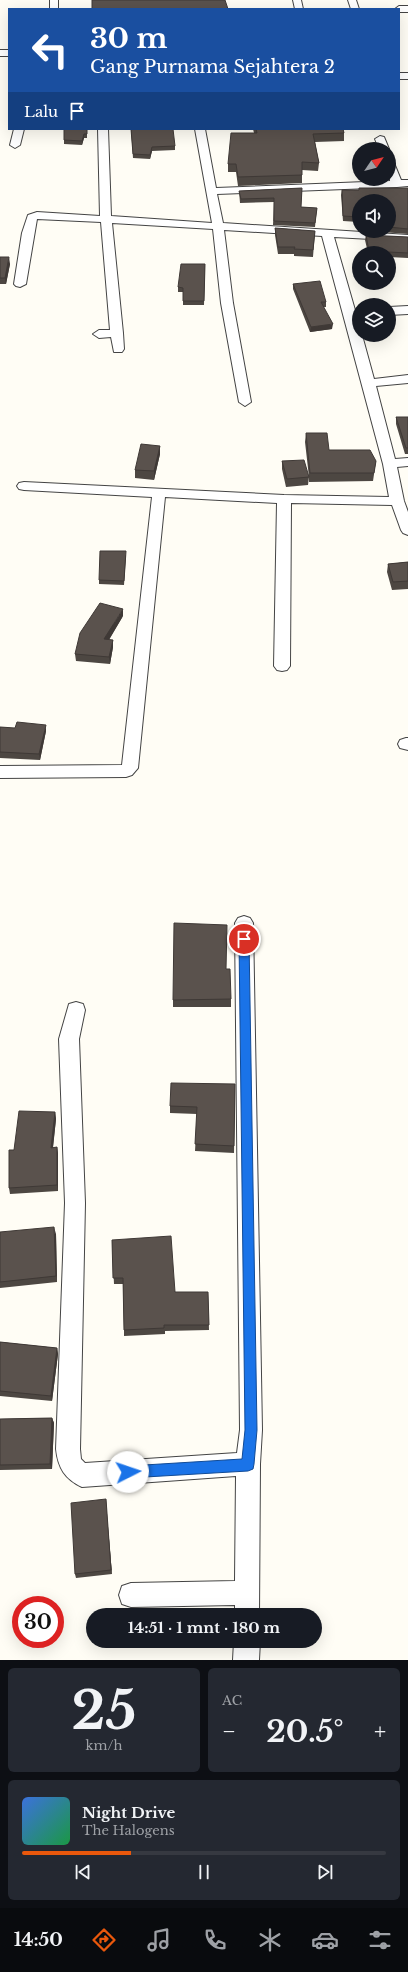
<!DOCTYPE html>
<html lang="id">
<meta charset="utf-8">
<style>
:root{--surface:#171b24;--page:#242831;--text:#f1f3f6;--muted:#9ea1a6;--line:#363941;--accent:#ea580c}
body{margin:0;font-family:"Libre Baskerville",serif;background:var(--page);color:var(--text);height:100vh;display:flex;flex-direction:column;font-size:15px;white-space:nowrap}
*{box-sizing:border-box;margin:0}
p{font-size:13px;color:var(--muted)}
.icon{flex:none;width:22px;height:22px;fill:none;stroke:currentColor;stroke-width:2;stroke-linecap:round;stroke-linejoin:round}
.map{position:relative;height:1660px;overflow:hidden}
.details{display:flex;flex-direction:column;gap:8px;padding:8px;background:#0d0f14;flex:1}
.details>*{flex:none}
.banner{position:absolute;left:8px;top:8px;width:392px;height:122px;border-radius:0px;box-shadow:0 4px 16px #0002;background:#1a4fa0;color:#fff;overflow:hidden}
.needle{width:26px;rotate:55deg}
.controls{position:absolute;left:352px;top:142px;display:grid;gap:8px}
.controls a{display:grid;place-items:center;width:44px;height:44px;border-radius:50%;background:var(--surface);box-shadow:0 4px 16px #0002;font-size:20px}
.speed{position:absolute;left:12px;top:1596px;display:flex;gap:8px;font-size:20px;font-weight:700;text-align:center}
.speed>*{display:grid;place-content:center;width:52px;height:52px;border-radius:50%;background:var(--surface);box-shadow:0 4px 16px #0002;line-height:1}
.speed .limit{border:6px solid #d22;background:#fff;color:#111}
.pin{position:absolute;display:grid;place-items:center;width:34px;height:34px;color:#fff;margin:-17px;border:2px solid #fff;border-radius:50%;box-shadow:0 1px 4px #0007}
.me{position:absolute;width:44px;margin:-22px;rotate:86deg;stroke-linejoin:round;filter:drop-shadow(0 0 3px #0008)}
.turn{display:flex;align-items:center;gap:14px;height:84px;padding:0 16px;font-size:18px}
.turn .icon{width:52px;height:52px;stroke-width:2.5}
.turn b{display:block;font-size:28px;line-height:34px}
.then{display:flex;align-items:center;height:38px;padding:0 16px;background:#0003;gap:8px;font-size:15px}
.big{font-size:30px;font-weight:800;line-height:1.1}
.details .tile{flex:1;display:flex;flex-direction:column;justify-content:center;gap:6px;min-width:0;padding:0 14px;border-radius:6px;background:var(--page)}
.details .dial{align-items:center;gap:0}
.dial b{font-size:52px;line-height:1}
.song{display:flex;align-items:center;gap:12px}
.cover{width:48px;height:48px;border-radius:6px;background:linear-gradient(135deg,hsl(220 70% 55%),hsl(140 70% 35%))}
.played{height:4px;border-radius:2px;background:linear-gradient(90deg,var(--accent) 30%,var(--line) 30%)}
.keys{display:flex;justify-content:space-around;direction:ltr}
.heat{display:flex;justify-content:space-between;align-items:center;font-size:22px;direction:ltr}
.details .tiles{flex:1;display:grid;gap:8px;grid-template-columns:1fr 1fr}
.tile:last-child{grid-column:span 2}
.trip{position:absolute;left:86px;top:1608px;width:236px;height:40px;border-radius:20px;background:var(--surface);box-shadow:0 4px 16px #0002;font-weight:800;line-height:40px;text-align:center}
.tabs{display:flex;height:64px;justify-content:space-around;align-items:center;background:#090b0e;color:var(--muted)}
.tabs .icon{width:28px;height:28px}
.tabs .on{color:var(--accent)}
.tabs b{font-size:18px;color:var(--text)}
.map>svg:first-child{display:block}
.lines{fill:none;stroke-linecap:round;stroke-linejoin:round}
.street-casing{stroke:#444;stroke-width:2}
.street{fill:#fff;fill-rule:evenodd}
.wall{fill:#4d4742}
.shaded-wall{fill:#3f3936}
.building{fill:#5a524d;stroke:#3f3936}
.route{fill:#1a73e8;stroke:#114b97}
</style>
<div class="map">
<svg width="408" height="1660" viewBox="0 0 408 1660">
<rect width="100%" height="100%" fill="#fffdf5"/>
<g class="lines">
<defs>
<path id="street" d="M 50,0 L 58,0 L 58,9 L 50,9 Z
M 293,0 L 301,0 L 303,9 L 295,9 Z
M 348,0 L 356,0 L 359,9 L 351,9 Z
M 399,6 L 408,6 L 408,12 L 399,12 L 399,9 L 395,9 Z
M 0,50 L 9,50 L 9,56 L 0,56 Z
M 399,73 L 408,73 L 408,79 L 399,79 Z
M 14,129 L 24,129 L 20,145 L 15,148 L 10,145 Z
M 98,129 L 108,129 L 111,216 L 212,223 L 195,129 L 205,129 L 216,188 L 390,181 L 389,160 L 394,163 L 401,180 L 408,180 L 408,186 L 397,187 L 217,194 L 223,223 L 408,235 L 408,241 L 334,237 L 359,324 L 359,335 L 362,335 L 374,379 L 408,375 L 408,383 L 376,386 L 395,459 L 408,458 L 408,466 L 397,467 L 404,501 L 408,512 L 408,535 L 403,533 L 401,530 L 392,505 L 291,503 L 290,666 L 287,670 L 282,671 L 277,670 L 274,666 L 277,503 L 165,497 L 138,768 L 132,775 L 126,777 L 0,778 L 0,766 L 122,765 L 152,497 L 24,490 L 19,489 L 17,486 L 19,483 L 24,482 L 284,495 L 389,497 L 383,464 L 322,236 L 224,230 L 233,303 L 251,402 L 245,406 L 239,402 L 221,303 L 213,229 L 112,223 L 123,333 L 124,349 L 122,352 L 114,352 L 111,337 L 99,338 L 93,334 L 99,330 L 110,330 L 101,222 L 37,219 L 26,284 L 20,287 L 16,286 L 14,284 L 22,233 L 28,215 L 37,212 L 100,216 Z
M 380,136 L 384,137 L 389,149 L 379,149 L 375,139 Z
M 408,306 L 408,314 L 389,315 L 389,307 Z
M 406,738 L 408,738 L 408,750 L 400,748 L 398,744 L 400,740 Z
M 244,916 L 250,918 L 253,923 L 262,1430 L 260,1464 L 259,1615 L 235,1615 L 235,1605 L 131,1607 L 122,1604 L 119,1595 L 122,1586 L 131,1583 L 235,1581 L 236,1476 L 82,1487 C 65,1479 58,1468 56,1449 L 65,1203 L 59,1039 L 69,1004 L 76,1002 L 83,1004 L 85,1010 L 79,1039 L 85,1203 L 80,1449 L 81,1459 L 85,1463 L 237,1453 L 240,1430 L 235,923 L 238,918 Z
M 234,1641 L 260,1641 L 259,1660 L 233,1660 Z"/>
</defs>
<use href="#street" class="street-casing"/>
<use href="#street" class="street"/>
</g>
<path class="wall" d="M 87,129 L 87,138 L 84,138 L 82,145 L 64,144 L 64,140 Z
M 131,129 L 175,146 L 175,150 L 152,151 L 150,159 L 133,158 Z
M 253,129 L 343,129 L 344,133 L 344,141 L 315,142 L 319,163 L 318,171 L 302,170 L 302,183 L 238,186 L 236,172 L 228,172 L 228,164 L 254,133 Z
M 302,188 L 301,207 L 317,208 L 315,227 L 273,225 L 274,202 L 240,203 L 239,191 Z
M 408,188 L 408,234 L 369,231 L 389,231 L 389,201 L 359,201 L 359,222 L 343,221 L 341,195 L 342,190 L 359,190 Z
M 275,228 L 315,231 L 313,257 L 294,256 L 294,254 L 278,254 L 275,235 Z
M 366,235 L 408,237 L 408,258 L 389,257 L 389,253 L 368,253 L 365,240 Z
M 0,257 L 10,264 L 6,284 L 0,284 Z
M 205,264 L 204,305 L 183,305 L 183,292 L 178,292 L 178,287 Z
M 293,284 L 326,302 L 326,307 L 323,307 L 332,329 L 310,332 L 293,289 Z
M 396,417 L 408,417 L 408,454 L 405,454 L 396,424 Z
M 306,433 L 329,450 L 376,461 L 373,481 L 309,482 L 309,477 L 308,485 L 286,487 L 282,469 L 282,461 L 309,477 L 305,442 Z
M 160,446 L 160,454 L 154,480 L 135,478 L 135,470 Z
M 126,555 L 124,585 L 99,584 L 99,580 Z
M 408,562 L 408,589 L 392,590 L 387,572 L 388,564 Z
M 123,616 L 109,640 L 113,640 L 113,647 L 110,664 L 76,661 L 75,654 Z
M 0,727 L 46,731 L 40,760 L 0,758 Z
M 226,969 L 231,999 L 231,1007 L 173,1007 L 173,1000 Z
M 235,1084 L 234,1153 L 195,1151 L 197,1114 L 170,1113 L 170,1106 Z
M 55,1112 L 56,1119 L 53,1148 L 57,1147 L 58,1154 L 58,1191 L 10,1194 L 9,1188 L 14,1150 Z
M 0,1232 L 56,1234 L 57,1282 L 0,1288 Z
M 112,1240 L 175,1292 L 208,1292 L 209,1330 L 165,1331 L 165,1334 L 124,1336 L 124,1330 L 123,1284 L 114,1284 Z
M 0,1342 L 57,1348 L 58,1354 L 52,1401 L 0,1396 Z
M 52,1418 L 54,1423 L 52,1469 L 0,1470 L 0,1419 Z
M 106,1503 L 112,1574 L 76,1578 L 75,1574 Z"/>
<path class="shaded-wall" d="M 84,134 L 84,138 L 82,145 L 82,141 Z
M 152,147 L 152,151 L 150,159 L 150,155 Z
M 9,257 L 10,264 L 6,284 L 5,278 Z
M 333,324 L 332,329 L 310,332 L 311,327 Z
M 160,446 L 160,454 L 154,480 L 154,471 Z
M 123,609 L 123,616 L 105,646 L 104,639 Z
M 113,640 L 113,647 L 110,664 L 109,657 Z
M 46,725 L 46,731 L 40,760 L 39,754 Z
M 55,1112 L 56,1119 L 52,1155 L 51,1148 Z
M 57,1147 L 58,1154 L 58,1191 L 57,1185 Z
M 54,1227 L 56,1234 L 57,1282 L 56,1276 Z
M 57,1348 L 58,1354 L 52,1401 L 51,1396 Z
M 52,1418 L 54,1423 L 52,1469 L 50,1464 Z
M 106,1499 L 106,1503 L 112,1574 L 111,1570 Z"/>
<path class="building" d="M 92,0 L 225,0 L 228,9 L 92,9 Z
M 64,129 L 87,129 L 87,134 L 84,134 L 82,141 L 64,140 Z
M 131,129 L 173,129 L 175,146 L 152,147 L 150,155 L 133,154 Z
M 256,129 L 343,129 L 344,133 L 313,134 L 319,163 L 302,162 L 302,175 L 238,177 L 236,164 L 228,164 L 231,133 L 257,133 Z
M 302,188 L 301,207 L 317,208 L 315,223 L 274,221 L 274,198 L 241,199 L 239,191 Z
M 359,188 L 408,188 L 408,229 L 389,227 L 389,201 L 359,201 L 359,217 L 343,216 L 342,190 L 359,190 Z
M 275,228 L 315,231 L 313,250 L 294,249 L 295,247 L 278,247 Z
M 366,235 L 408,237 L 408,253 L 369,251 Z
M 0,257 L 9,257 L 5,278 L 0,278 Z
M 181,264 L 205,264 L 204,301 L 183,301 L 183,288 L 178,287 Z
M 320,281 L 326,302 L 321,302 L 333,324 L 311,327 L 293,284 Z
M 396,417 L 408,417 L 408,448 L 406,448 Z
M 306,433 L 327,433 L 329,450 L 370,450 L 376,461 L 374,473 L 310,473 Z
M 141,444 L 160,446 L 154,471 L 135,470 Z
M 304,460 L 309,477 L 287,479 L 282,461 Z
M 100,551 L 126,551 L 124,581 L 99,580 Z
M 408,562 L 408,581 L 393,582 L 388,564 Z
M 100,603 L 123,609 L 104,639 L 113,640 L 109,657 L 75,654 L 80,633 Z
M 17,722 L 46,725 L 39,754 L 0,752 L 0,727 L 15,728 Z
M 174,923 L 227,925 L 226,969 L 230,969 L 231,999 L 173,1000 Z
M 171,1083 L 235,1084 L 234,1146 L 195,1144 L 197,1107 L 170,1106 Z
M 19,1111 L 55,1112 L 51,1148 L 57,1147 L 57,1185 L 9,1188 L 9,1150 L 14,1150 Z
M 54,1227 L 56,1276 L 0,1282 L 0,1232 Z
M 171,1236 L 175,1292 L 208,1292 L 209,1325 L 164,1325 L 164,1328 L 124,1330 L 123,1278 L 113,1278 L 112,1240 Z
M 0,1342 L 57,1348 L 51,1396 L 0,1391 Z
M 52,1418 L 50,1464 L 0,1465 L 0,1419 Z
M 106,1499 L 111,1570 L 75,1574 L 71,1503 Z"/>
<path class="route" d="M 244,935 L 249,939 L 257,1430 L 254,1464 L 253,1469 L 248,1471 L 128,1478 L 123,1477 L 121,1472 L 123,1468 L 128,1466 L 242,1459 L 245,1430 L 239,939 Z"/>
</svg>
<div class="controls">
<a><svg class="needle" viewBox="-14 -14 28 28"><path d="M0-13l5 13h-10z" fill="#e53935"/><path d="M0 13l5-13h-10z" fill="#9ea1a6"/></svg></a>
<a><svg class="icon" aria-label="sound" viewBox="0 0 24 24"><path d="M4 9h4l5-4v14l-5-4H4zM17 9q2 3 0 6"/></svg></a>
<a><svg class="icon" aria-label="search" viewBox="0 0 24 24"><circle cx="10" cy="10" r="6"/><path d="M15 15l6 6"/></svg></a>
<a><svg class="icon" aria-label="layers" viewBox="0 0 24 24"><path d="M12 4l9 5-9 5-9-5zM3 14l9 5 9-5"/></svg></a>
</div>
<div class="speed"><div class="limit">30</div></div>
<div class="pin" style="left:244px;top:939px;background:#d93025"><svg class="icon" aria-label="arrive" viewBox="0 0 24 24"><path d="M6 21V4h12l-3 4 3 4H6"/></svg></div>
<svg class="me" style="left:128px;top:1472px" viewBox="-20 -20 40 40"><circle r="19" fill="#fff"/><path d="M0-13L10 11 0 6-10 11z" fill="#1a73e8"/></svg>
<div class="trip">14:51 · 1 mnt · 180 m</div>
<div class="banner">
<div class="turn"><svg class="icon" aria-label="left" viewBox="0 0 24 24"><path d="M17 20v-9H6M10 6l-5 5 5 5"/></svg><div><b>30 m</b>Gang Purnama Sejahtera 2</div></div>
<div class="then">Lalu<svg class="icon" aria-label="arrive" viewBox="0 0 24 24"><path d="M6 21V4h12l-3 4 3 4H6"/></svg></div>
</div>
</div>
<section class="details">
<div class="tiles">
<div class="tile dial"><b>25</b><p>km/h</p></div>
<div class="tile"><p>AC</p>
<div class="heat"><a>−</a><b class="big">20.5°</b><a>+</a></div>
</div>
<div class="tile">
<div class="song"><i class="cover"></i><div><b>Night Drive</b><p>The Halogens</p></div></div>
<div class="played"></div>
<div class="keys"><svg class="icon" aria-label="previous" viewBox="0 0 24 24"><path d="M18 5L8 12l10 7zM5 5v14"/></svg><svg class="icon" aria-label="pause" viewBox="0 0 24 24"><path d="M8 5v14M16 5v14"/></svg><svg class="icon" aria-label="next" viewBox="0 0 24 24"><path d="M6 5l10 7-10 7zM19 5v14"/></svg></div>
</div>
</div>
</section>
<nav class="tabs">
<b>14:50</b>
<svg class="icon on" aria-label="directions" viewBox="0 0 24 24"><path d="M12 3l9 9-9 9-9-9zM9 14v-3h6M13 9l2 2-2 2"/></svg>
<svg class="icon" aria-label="music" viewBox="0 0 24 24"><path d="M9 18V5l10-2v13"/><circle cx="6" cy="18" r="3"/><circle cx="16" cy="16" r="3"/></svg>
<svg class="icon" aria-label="phone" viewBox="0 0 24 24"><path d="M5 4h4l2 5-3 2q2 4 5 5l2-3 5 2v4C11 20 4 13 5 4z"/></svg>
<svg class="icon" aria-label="climate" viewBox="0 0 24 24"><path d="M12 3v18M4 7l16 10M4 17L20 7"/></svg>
<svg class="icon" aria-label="car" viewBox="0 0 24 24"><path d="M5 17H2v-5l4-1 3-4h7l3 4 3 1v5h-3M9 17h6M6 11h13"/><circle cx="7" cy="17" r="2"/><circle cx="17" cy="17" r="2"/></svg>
<svg class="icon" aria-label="filters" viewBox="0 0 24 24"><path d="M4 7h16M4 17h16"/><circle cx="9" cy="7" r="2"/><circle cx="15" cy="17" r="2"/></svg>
</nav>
